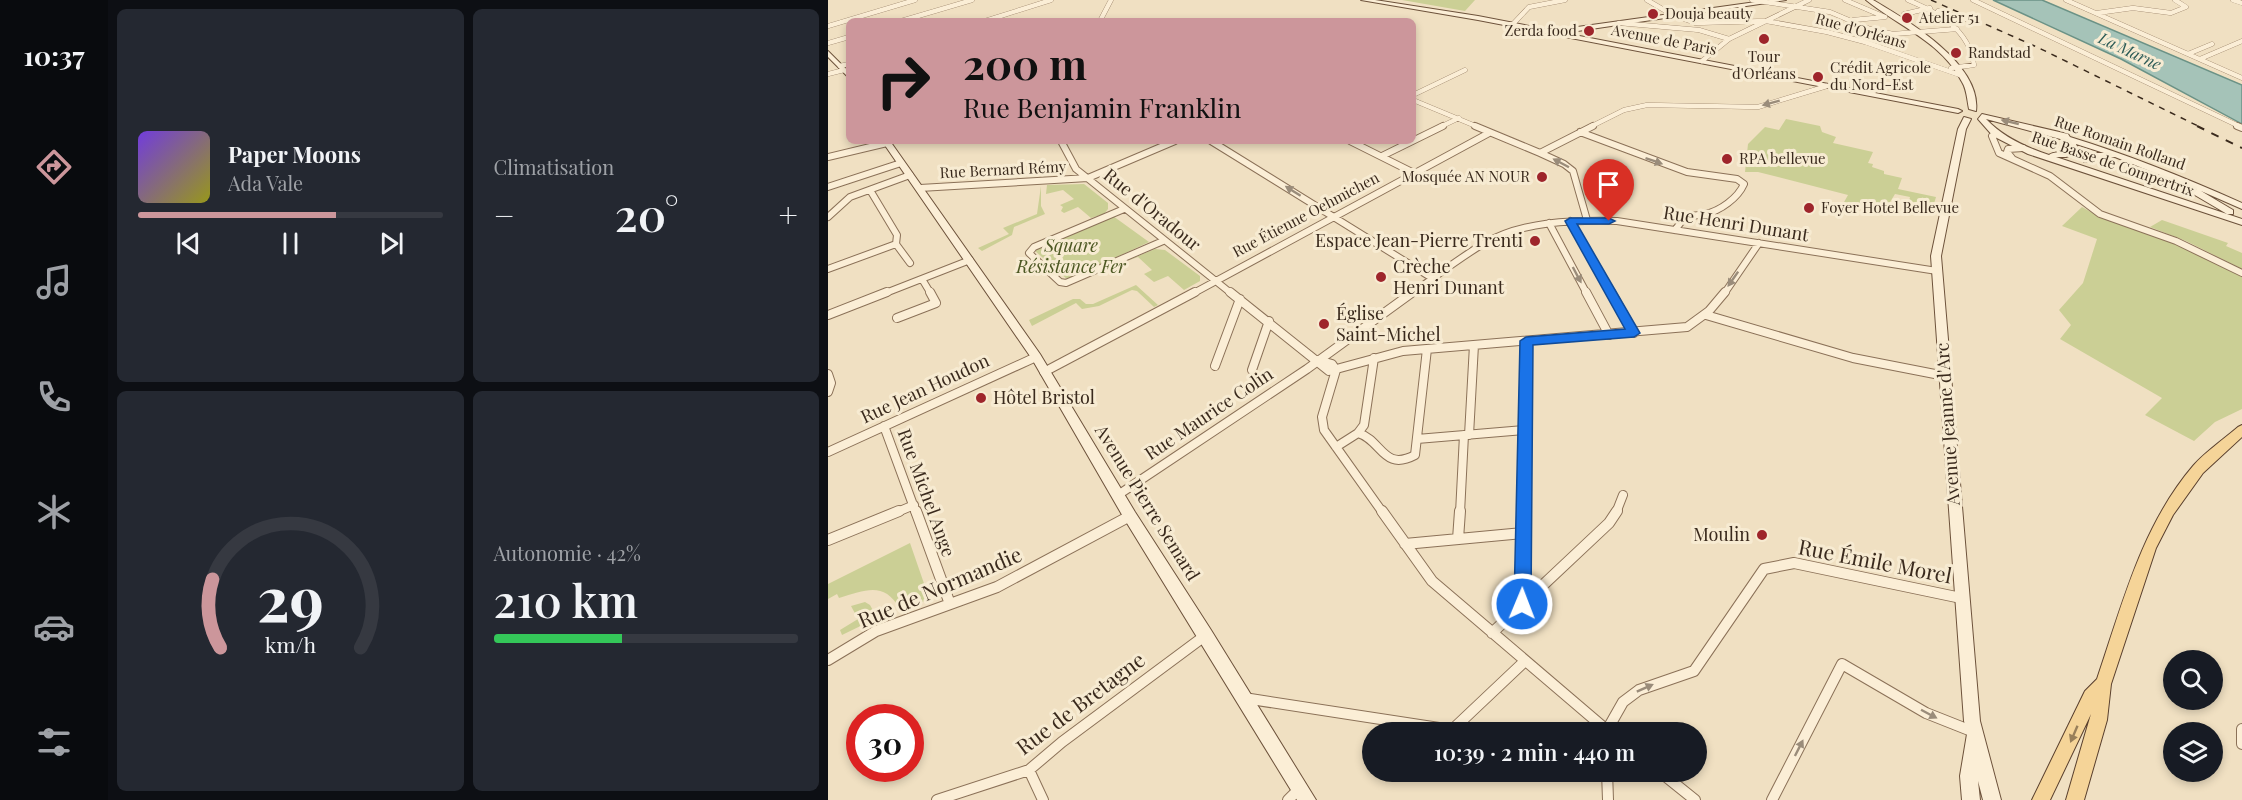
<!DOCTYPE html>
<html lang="fr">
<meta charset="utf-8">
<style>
:root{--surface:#171b24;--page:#242831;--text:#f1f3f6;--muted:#9ea1a6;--line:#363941;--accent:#cc969b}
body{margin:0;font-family:"Playfair Display",serif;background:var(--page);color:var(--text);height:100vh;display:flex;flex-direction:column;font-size:22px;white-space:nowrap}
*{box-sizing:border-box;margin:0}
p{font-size:20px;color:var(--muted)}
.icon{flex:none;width:33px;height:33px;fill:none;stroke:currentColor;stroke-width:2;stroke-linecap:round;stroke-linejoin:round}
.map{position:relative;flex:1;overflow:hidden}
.drawer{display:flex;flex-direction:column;gap:9px;padding:9px;background:#0d0f14;width:720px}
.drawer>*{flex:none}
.banner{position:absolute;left:18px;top:18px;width:570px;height:126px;border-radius:9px;box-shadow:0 3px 9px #0003;background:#cc969b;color:#111;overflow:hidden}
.fabs{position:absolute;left:1335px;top:650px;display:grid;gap:12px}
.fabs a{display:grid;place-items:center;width:60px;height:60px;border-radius:50%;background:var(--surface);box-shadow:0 3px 9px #0003;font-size:30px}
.speed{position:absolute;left:18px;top:704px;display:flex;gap:12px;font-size:30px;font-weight:700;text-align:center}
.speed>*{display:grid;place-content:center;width:78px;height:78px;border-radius:50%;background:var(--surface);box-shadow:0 3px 9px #0003;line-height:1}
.speed .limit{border:9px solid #d22;background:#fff;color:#111}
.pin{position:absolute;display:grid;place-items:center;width:51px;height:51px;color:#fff;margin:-62px -26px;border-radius:50% 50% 50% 0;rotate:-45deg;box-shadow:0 0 6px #0007}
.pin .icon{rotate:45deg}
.me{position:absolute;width:66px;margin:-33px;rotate:1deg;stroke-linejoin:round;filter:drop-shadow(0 0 4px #0008)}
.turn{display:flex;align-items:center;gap:21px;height:126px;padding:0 18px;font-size:27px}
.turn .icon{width:78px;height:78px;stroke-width:2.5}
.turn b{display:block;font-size:42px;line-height:51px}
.big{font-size:45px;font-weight:600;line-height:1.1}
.drawer .tile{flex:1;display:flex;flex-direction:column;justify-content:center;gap:9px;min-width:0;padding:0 21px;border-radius:9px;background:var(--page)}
.drawer .dial{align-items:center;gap:0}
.dial svg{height:156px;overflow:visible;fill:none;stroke:var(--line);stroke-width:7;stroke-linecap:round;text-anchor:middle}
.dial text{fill:var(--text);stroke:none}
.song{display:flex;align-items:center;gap:18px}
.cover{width:72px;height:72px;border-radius:9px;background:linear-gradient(135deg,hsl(260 70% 55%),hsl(60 70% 35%))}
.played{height:6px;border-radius:3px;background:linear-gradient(90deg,var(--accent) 65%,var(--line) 65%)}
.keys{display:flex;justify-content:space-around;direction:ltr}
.heat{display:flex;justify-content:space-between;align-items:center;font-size:33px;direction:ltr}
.charge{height:9px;border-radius:4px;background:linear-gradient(90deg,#34c759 42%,var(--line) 0)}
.drawer .tiles{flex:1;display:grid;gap:9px;grid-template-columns:repeat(2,1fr)}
.trip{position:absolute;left:534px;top:722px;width:345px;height:60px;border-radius:30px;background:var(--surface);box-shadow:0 3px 9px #0003;font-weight:600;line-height:60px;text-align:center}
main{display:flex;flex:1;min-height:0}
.tab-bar{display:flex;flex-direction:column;width:108px;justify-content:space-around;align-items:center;background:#090b0e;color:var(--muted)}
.tab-bar .icon{width:42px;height:42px}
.tab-bar .on{color:var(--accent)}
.tab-bar b{font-size:27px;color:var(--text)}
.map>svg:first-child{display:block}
.green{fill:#cbcf95}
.water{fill:#a5c3b8;stroke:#6b9286;stroke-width:1.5}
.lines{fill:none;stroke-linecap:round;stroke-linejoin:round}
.minor-far3-casing{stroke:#8b7158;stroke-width:5}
.minor-far2-casing{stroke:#8b7158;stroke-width:8}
.minor-far1-casing{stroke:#8b7158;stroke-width:10}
.minor-casing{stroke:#8b7158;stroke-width:12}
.secondary-casing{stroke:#6d523b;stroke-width:2}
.primary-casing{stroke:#593f2d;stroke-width:2}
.minor-far3{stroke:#fbeed6;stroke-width:4.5}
.minor-far2{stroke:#fbeed6;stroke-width:6}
.minor-far1{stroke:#fbeed6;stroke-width:8}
.minor{stroke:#fbeed6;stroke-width:10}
.secondary{fill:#fbeed6;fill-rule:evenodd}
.primary{fill:#f5d498;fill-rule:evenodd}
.rail-far1{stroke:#3a2a1d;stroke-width:1.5;stroke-dasharray:6 6;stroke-linecap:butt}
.rail{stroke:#3a2a1d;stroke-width:2;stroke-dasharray:8 8;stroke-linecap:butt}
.oneway{fill:#9a8c7a}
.oneway2{fill:#987f5a}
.route{fill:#1a73e8;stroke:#114b97;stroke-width:1.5}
.poi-dot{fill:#9e252b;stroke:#f7ebd2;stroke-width:2}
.labels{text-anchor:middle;stroke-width:6;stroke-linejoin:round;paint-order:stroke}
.far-poi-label{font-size:15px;fill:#3a2a1d;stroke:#f7ebd2;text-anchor:start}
.far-street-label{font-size:15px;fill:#3a2a1d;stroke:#f7ebd2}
.far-water-label{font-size:16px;font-style:italic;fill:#2c5b56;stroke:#f7ebd2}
.street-label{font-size:18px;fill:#3a2a1d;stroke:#f7ebd2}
.poi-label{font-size:18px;fill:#3a2a1d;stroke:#f7ebd2;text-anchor:start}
.park-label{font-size:18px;font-style:italic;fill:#4d5823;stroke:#f7ebd2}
.near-street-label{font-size:21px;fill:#3a2a1d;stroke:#f7ebd2}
</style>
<main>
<nav class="tab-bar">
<b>10:37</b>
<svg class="icon on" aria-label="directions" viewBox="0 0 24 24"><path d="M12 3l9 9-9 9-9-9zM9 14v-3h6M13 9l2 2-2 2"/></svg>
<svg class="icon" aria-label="music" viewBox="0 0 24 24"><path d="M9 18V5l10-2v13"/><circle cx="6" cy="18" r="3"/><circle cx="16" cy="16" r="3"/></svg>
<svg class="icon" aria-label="phone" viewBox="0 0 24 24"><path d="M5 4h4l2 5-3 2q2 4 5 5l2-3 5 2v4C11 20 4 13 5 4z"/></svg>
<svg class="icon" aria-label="climate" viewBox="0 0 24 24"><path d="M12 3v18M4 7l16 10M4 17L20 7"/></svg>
<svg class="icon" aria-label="car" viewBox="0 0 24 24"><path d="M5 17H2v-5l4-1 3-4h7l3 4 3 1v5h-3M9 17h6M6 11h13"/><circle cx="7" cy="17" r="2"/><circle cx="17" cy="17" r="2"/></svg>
<svg class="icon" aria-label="filters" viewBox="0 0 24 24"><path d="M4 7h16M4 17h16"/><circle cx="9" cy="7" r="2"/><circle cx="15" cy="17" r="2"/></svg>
</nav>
<section class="drawer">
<div class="tiles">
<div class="tile">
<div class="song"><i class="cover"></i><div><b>Paper Moons</b><p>Ada Vale</p></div></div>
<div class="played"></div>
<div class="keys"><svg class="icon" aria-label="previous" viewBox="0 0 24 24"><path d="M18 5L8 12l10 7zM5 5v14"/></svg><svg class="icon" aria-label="pause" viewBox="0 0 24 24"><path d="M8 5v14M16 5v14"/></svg><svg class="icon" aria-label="next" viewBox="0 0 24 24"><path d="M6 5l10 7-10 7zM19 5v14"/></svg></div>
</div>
<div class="tile"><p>Climatisation</p>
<div class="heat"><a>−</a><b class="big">20°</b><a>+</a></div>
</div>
<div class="tile dial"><svg viewBox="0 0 100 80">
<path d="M14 69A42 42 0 1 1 86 69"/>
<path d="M14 69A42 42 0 0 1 10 34" stroke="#cc969b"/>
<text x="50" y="56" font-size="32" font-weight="700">29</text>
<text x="50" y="72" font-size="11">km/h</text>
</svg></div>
<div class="tile"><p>Autonomie · 42%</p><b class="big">210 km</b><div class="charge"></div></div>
</div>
</section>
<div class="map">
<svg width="1414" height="800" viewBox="0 0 1414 800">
<rect width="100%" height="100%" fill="#f0e0c2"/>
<path class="green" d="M 574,0 L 647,0 L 637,11 Z
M 958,119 L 992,126 L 994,132 L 1008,137 L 1005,143 L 1045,152 L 1040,163 L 1045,164 L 1044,167 L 1056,171 L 1056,174 L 1074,178 L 1070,189 L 1108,197 L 1105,207 L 1081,201 L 1082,197 L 1067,194 L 1056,212 L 1015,204 L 1020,195 L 930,172 L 917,172 L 920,144 L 937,127 L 951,130 Z
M 256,184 L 280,203 L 280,209 L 276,214 L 263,218 L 250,207 L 236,213 L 233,211 L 235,207 L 232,205 L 246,199 L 235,190 L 218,194 L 219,185 Z
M 213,186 L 213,206 L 217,214 L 186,227 L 184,235 L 154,251 L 150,248 L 181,234 L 175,228 L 209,214 Z
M 1254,207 C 1279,222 1306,228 1333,238 C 1361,249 1387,263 1414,277 L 1414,409 L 1387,422 L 1366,441 L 1317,415 L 1334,398 L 1232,339 L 1243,325 L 1231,310 L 1255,283 L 1269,239 L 1234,226 Z
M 285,216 L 321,242 L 240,280 L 206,250 Z
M 1334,220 L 1400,243 L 1398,246 L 1414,253 L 1414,269 L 1358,241 L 1322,227 Z
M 327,249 L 337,250 L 372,276 L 372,281 L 356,290 L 340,276 L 326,282 L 316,274 L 324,270 L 310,257 L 296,262 Z
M 308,285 L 330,305 L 326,307 L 309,291 L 304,290 L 271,306 L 254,309 L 248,303 L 204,326 L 201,320 L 245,299 L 252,299 L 258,304 L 265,304 Z
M 82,543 L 100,595 L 97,601 L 72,609 C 56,581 38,590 11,598 L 9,594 L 0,599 L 0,584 Z
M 37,602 L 42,605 L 49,618 L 14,635 L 12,630 L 30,619 L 23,606 Z"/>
<path class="water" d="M 1165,0 L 1214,0 L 1414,85 L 1414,124 L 1293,59 Z"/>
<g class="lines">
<defs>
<path id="minor-far3" d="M 819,0 L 843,14 L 867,23 L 938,21 L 999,32 L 1037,42 L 1132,75
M 924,0 L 1002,12 L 1042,29 L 1065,34 L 1129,29
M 1017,0 L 1057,17
M 1080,0 C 1111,13 1141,29 1146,65 L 1123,68
M 1145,0 L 1413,127
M 1238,0 L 1414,78
M 1405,0 L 1414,3
M 1110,11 L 1145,21
M 1269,13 L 1305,8 L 1343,13 L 1358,7 L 1347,0
M 1076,14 L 1102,8
M 1025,20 L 1057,17
M 73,21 L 144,0
M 157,21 L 223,0
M 272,21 L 283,0
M 791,23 L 871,30 L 901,39
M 685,24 L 701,7 L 737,0
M 0,26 L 87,0
M 0,43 L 21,37
M 1360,54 L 1384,44
M 1372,59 L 1414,41
M 874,61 L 901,39 L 981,0
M 12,66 L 21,64
M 0,74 L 16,70
M 585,95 L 637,70
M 585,100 L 650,127
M 612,127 L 631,118
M 762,127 L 796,110 L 819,105 L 930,107 L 999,86"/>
<path id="minor-far2" d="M 647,126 L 712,153 L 765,126
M 1409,126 L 1414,128
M 752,132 L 859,172 L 909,179 L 916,184 C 910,198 892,211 877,214 C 870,216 864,215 857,217 L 847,230
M 1168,134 L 1164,136 L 1171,153 L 1222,176 L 1272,214 L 1348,241 L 1414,273
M 233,141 L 248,169 L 404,294
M 383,141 L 604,278
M 522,141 L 586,173
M 712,153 L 736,164 L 745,171 L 759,220
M 554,156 L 615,126
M 0,157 L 59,143
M 1184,158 L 1179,152 L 1180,149 L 1195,148
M 0,187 L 73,163
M 92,188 L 260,178 L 347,141
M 42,190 L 69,235 L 68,244 L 82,263
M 296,209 L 206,247 L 201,253 L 232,282 L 238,283 L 335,241
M 0,217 L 22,197 L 82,175
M 742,221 L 784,294
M 721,223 L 759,294
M 0,269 L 68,244
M 94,279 L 103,294
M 55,294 L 142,260
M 364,294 L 661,133
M 583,294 C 607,277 630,259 655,244 C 694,221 745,220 789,221 L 1109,271
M 896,294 L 931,243"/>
<path id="minor-far1" d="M 402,292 L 501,371 L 575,351 L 859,327 L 881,311 L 897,292
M 758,292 L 781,335
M 783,292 L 806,333
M 0,315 L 59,292
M 878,315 L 1025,358 L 1117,376
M 69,318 L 108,303 L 102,292
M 490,360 L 504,364 L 508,370
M 387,366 L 412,299
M 424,370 L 441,321
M 508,370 L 494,417 L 496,430 L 555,513
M 216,372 L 367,292
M 0,374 L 3,383 L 0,392
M 56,426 L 88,513
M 530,433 C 554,440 555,472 587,455 L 599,349
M 641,435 L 646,345
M 589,439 L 696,430
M 508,447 L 530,433 L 536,425 L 546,358
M 0,452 L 208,357
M 290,495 L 479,369 L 585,292
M 67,513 L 86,505
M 632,513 L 636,435
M 695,513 L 698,341
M 788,513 L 795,495"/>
<path id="minor" d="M 88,511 L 122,604
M 554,511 L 604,581 L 781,732
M 630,539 L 632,511
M 0,540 L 71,511
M 577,544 L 695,533
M 694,604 L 695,511
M 664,633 L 781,523 L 789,511
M 0,660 L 48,631 L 169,587 L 302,516
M 416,698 L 624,730 L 697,661
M 1414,729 L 1414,744
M 778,732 L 795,702 L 811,690 L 866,671 L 936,569 L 966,563 L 1133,598
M 201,770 L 215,800
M 779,771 L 780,800
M 831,771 L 867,800
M 109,800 L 201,770 L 234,742 L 378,635
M 460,800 L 472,788
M 944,800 L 1014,664 L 1098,713 L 1146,732"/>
<path id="secondary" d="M 533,0 L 547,0 L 650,16 L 732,32 L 735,29 L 942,0 L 958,0 L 736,33 L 1130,109 L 1134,111 L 1130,113 L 650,20 Z
M 1038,0 L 1045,0 C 1079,20 1154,64 1148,111 L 1141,109 C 1139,100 1139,90 1134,82 C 1114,42 1070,26 1038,0 Z
M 0,51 L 21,72 L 21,78 L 0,57 Z
M 1154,114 L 1240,134 L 1242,137 C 1301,155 1358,178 1414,203 L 1414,209 L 1373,191 L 1405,210 L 1405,214 L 1399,214 L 1414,219 L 1414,225 L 1200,154 L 1165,136 L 1150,119 ZM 1158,119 L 1236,140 L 1243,150 C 1236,153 1225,151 1221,155 C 1197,147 1175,137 1158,119 ZM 1248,144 L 1276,153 L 1268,153 L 1256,158 L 1256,162 L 1287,157 L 1369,190 L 1365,190 L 1365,194 L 1399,214 L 1228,157 L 1238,157 L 1250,153 Z
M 1136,117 L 1143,119 L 1138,129 L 1113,256 L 1152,721 L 1173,800 L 1155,800 L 1150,781 L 1152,800 L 1134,800 L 1132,776 L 1139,734 L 1136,721 L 1103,256 L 1130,129 Z
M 54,141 L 62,141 L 212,354 L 307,512 L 383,630 L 488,800 L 469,800 L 297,520 L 204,359 Z"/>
<path id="primary" d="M 1414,425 L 1414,437 L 1375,473 L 1345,515 L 1328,548 L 1283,684 L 1279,720 L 1256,800 L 1238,800 L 1263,714 L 1222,800 L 1204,800 L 1257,691 L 1269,679 C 1294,606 1313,527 1365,466 C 1377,452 1395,440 1410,427 Z"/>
</defs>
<use href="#minor-far3" class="minor-far3-casing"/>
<use href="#minor-far2" class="minor-far2-casing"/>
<use href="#minor-far1" class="minor-far1-casing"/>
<use href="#minor" class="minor-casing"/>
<use href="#secondary" class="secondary-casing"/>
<use href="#primary" class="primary-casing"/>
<use href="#minor-far3" class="minor-far3"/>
<use href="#minor-far2" class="minor-far2"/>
<use href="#minor-far1" class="minor-far1"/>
<use href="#minor" class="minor"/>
<use href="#secondary" class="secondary"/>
<use href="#primary" class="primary"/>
<path class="rail-far1" d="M 1103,0 L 1211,48 L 1372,127"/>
<path class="rail" d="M 1369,126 L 1414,148"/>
</g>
<defs><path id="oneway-solid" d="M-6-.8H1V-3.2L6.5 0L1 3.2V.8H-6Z" transform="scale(1.5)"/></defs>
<g class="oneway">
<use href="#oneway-solid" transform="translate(943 103) rotate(165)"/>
<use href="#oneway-solid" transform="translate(1182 122) rotate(-167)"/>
<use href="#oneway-solid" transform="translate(826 161) rotate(19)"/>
<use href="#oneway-solid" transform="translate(733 163) rotate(-152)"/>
<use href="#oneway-solid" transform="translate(465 191) rotate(-148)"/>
<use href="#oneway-solid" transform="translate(749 275) rotate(62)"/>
<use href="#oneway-solid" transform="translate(905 279) rotate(125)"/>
<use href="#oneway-solid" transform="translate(817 688) rotate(-24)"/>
<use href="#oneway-solid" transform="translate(1101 714) rotate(28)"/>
<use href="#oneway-solid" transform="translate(971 748) rotate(-63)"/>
</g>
<use class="oneway2" href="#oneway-solid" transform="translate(1246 734) rotate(113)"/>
<path class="route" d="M 742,218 L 781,218 L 787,221 L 781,224 L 749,224 L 812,333 L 806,337 L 705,345 L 703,604 L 700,609 L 694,611 L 688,609 L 686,604 L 692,341 L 698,337 L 797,329 L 737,221 Z"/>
<g class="poi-dot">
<circle cx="825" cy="14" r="6"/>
<circle cx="1079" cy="18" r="6"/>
<circle cx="761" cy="31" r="6"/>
<circle cx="936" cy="39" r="6"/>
<circle cx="1128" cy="53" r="6"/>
<circle cx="990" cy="77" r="6"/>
<circle cx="899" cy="159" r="6"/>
<circle cx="714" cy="177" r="6"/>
<circle cx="981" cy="208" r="6"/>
<circle cx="707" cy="241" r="6"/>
<circle cx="553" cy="277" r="6"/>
<circle cx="496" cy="324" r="6"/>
<circle cx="153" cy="398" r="6"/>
<circle cx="934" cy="535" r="6"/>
</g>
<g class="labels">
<g class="far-poi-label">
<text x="837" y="19">Douja beauty</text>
<text x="1091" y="23">Atelier 51</text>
<text x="749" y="36" text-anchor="end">Zerda food</text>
<text x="1140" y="58">Randstad</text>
<text x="936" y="62" text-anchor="middle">Tour<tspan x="936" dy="17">d'Orléans</tspan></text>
<text x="1002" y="73">Crédit Agricole<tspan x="1002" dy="17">du Nord-Est</tspan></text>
<text x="911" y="164">RPA bellevue</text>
<text x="702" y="182" text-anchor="end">Mosquée AN NOUR</text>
<text x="993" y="213">Foyer Hotel Bellevue</text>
</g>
<g class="far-street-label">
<text transform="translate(1033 31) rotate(16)" y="5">Rue d'Orléans</text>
<text transform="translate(836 40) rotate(11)" y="5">Avenue de Paris</text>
<text transform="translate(1292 143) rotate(19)" y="5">Rue Romain Rolland</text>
<text transform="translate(1285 164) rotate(19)" y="5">Rue Basse de Compertrix</text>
<text transform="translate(175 170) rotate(-3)" y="5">Rue Bernard Rémy</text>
<text transform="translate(478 215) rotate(-28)" y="5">Rue Étienne Oehmichen</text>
</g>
<g class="far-water-label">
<text transform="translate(1302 51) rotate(25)" y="6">La Marne</text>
</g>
<g class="street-label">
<text transform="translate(324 210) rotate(39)" y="6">Rue d'Oradour</text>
<text transform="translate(908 224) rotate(9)" y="6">Rue Henri Dunant</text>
<text transform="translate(97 389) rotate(-25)" y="6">Rue Jean Houdon</text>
<text transform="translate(381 414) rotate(-34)" y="6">Rue Maurice Colin</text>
<text transform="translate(1120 424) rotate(-94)" y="6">Avenue Jeanne d'Arc</text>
<text transform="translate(98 493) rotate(70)" y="6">Rue Michel Ange</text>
<text transform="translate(319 503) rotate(58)" y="6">Avenue Pierre Semard</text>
</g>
<g class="poi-label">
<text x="695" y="247" text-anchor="end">Espace Jean-Pierre Trenti</text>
<text x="565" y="273">Crèche<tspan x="565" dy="21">Henri Dunant</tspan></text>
<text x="508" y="320">Église<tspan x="508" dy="21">Saint-Michel</tspan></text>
<text x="165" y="404">Hôtel Bristol</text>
<text x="922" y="541" text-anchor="end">Moulin</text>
</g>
<g class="park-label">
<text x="243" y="252">Square<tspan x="243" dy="21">Résistance Fer</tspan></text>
</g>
<g class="near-street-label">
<text transform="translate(1047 562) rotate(11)" y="7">Rue Émile Morel</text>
<text transform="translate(112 588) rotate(-23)" y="7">Rue de Normandie</text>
<text transform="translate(253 704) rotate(-37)" y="7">Rue de Bretagne</text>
</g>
</g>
</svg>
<div class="fabs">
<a><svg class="icon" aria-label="search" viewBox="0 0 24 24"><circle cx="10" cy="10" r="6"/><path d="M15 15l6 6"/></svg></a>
<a><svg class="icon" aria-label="layers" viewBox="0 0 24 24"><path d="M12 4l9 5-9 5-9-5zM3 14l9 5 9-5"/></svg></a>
</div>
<div class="speed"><div class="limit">30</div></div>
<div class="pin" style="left:781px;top:221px;background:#d93025"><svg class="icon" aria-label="arrive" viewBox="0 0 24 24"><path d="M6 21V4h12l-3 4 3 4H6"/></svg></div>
<svg class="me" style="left:694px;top:604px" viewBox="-20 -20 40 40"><circle r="17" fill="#1a73e8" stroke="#fff" stroke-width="3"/><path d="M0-11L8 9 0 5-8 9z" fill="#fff"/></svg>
<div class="trip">10:39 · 2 min · 440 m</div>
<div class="banner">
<div class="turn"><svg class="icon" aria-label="right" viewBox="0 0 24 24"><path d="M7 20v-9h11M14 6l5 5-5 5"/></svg><div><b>200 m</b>Rue Benjamin Franklin</div></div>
</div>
</div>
</main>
